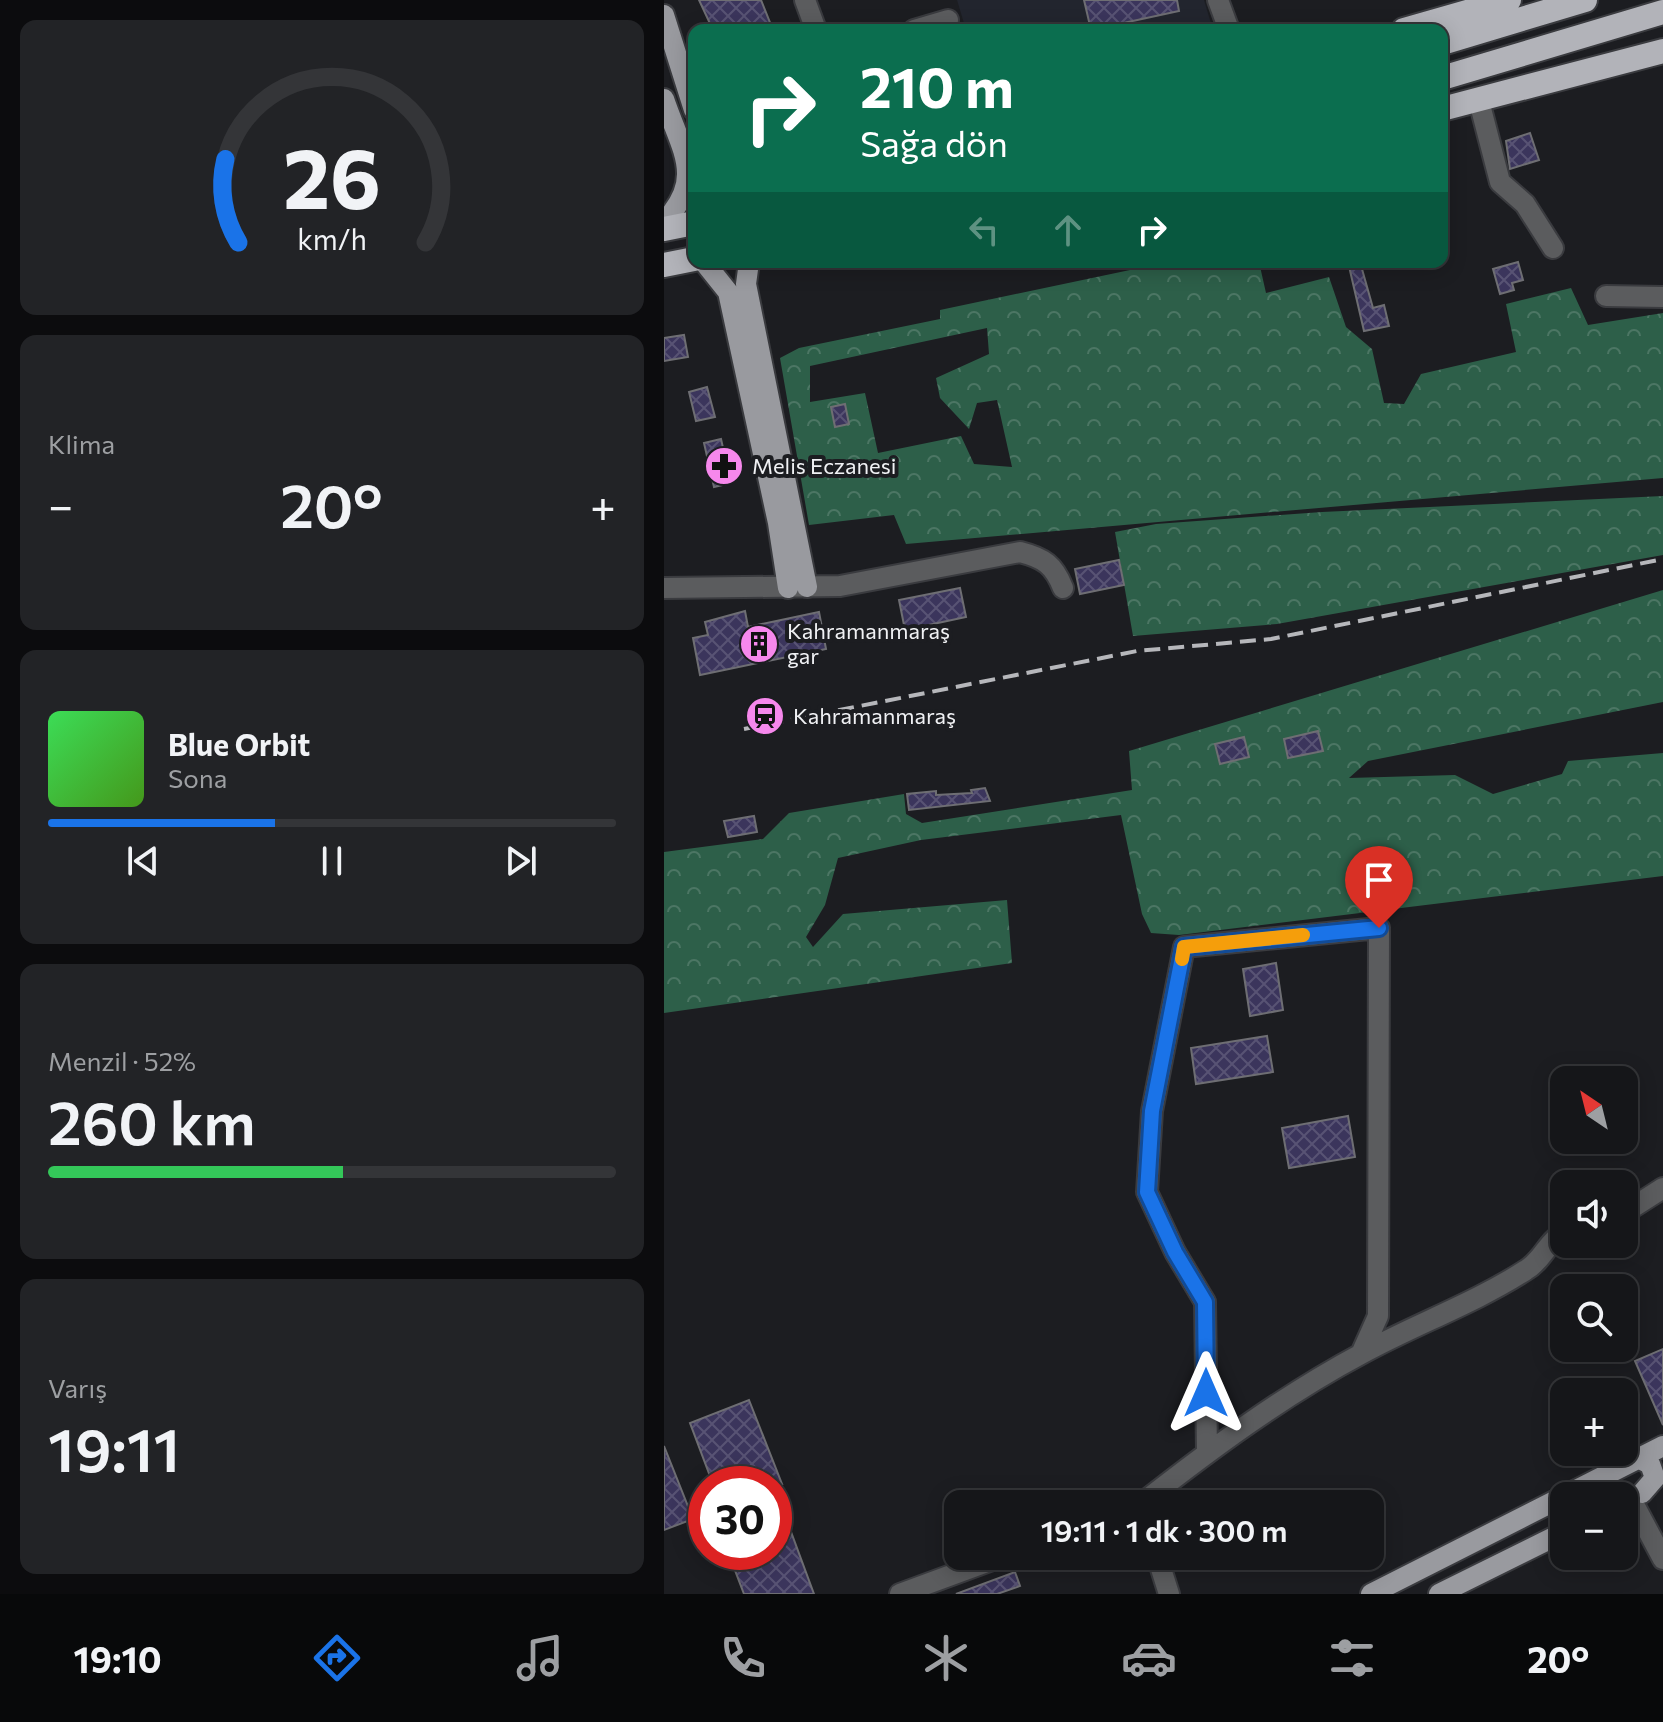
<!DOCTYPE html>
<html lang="tr">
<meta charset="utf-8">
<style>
:root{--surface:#151619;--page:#222326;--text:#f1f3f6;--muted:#9d9fa2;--line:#343538;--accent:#1a73e8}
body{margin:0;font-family:Commissioner,sans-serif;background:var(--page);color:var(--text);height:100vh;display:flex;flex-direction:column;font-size:30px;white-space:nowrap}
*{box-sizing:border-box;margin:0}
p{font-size:26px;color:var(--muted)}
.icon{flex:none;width:44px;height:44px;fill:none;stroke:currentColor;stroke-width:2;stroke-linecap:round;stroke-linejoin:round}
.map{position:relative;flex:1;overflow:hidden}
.details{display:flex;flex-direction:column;gap:20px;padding:20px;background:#0c0c0e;width:664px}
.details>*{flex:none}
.hud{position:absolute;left:24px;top:24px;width:760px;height:244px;border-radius:16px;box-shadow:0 4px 20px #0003,0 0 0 2px var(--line);background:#0b6e4f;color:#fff;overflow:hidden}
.needle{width:52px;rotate:325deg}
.buttons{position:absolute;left:886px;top:1066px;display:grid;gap:16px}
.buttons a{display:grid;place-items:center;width:88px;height:88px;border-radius:16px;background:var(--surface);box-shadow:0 4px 20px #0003,0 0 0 2px var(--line);font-size:40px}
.speed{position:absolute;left:24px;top:1466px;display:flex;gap:16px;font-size:40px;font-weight:700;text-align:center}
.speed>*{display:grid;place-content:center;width:104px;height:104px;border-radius:50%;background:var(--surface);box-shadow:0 4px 20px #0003,0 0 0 2px var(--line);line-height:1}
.speed .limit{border:12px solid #d22;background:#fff;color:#111}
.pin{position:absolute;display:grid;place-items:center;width:68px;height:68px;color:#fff;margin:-82px -34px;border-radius:50% 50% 50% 0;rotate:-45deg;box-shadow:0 0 8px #0007}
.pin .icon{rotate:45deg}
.me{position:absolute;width:88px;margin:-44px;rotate:0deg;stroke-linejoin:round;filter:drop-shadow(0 0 6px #0008)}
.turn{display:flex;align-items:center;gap:28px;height:168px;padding:0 40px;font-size:36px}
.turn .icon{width:104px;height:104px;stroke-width:2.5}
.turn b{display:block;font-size:56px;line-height:68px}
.lanes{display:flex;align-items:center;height:76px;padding:0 40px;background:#0003;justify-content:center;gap:40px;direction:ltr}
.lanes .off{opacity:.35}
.big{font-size:60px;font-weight:600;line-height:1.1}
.details .tile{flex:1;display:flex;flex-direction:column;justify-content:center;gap:12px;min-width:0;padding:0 28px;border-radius:16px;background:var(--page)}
.details .dial{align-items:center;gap:0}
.dial svg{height:208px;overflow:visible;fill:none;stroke:var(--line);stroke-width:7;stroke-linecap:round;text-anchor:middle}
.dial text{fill:var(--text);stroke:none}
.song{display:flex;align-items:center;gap:24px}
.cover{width:96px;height:96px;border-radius:12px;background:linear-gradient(135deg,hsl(130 70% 55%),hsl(100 70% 35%))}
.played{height:8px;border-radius:4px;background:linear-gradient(90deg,var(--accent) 40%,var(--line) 40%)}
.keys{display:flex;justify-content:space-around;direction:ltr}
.heat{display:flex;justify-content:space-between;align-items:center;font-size:44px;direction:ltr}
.charge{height:12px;border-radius:6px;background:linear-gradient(90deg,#34c759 52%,var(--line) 0)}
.trip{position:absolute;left:280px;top:1490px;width:440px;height:80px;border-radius:16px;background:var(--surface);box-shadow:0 4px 20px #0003,0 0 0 2px var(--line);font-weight:600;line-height:80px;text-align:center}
.tabs{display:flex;height:128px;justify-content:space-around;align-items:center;background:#08090a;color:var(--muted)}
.tabs .icon{width:56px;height:56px}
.tabs .on{color:var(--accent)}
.tabs b{font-size:36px;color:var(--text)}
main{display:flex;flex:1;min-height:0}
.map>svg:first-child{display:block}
.built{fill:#22252e}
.forest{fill:url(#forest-crowns);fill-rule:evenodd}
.building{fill:url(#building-cross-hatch);stroke:#6e6e73;stroke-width:2}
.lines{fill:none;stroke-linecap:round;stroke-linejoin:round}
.minor-casing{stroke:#3a3b3f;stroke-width:24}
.major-casing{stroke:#3a3b3f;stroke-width:24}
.highway-casing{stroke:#3a3b3f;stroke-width:28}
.minor{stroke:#5b5c5e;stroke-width:20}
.major{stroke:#999a9f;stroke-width:20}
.highway{stroke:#b2b3b9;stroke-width:24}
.rail{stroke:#b6b7bb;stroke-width:4;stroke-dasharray:16 8;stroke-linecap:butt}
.route-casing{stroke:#114b97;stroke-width:20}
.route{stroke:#1a73e8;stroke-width:14}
.slow{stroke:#f59e0b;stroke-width:14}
.labels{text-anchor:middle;stroke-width:8;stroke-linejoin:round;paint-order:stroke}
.poi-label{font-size:22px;fill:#f0f1f4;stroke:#1c1d21;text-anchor:start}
</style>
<main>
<section class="details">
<div class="tile dial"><svg viewBox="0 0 100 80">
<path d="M14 69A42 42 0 1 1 86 69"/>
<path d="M14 69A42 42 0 0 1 9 37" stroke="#1a73e8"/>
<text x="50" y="56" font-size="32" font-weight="700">26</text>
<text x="50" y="72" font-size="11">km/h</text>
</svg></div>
<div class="tile"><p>Klima</p>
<div class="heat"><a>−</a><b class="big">20°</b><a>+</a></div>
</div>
<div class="tile">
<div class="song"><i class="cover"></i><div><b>Blue Orbit</b><p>Sona</p></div></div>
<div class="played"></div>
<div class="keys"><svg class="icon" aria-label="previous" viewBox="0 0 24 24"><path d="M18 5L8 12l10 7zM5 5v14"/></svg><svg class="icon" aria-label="pause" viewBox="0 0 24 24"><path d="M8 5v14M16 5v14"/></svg><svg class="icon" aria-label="next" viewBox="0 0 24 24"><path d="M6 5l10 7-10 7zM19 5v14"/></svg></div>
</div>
<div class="tile"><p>Menzil · 52%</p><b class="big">260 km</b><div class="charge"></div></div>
<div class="tile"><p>Varış</p><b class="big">19:11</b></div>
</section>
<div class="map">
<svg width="999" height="1594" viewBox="0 0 999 1594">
<defs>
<pattern id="forest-crowns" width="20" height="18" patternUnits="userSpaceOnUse" patternTransform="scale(2)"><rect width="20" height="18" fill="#2d5f49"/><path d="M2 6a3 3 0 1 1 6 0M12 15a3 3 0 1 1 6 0" fill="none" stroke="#4c7664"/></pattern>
<pattern id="building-cross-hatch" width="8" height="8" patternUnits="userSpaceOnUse" patternTransform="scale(2)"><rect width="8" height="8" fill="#3b355c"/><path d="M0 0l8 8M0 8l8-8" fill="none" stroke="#585374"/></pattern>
</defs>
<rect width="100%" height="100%" fill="#1c1d21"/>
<path class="built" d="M 293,0 L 540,0 L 549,30 L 302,30 Z"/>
<path class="forest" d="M 504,262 L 595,262 L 602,293 L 665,277 L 682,327 L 708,349 L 720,403 L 740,404 L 757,374 L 852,352 L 842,304 L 907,288 L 924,325 L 999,313 L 999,478 L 242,544 L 230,515 L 145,525 L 116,358 L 135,348 L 276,319 L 276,310 ZM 323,328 L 325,354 L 272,378 L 276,398 L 305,429 L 313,403 L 333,400 L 348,467 L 310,464 L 297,436 L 214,453 L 201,393 L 146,402 L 146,366 Z
M 999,496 L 999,555 L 613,624 L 469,636 L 451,532 L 492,524 L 658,512 Z
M 999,590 L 999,702 L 704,761 L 685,778 L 791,775 L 829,794 L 898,774 L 904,761 L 999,753 L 999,876 L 515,935 L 487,933 L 478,914 L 457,815 L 257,840 L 174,858 L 161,905 L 142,937 L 149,947 L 179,914 L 343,900 L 348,963 L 0,1013 L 0,852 L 99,839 L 125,813 L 240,794 L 242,814 L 258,823 L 468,790 L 465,751 Z"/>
<path class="building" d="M 35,0 L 97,0 L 109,30 L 49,30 Z
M 420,0 L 513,0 L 515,11 L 427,30 Z
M 866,133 L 875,160 L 846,169 L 842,141 Z
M 684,262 L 696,262 L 709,308 L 720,305 L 725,326 L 700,331 Z
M 854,262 L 859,280 L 848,283 L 850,290 L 836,294 L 829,269 Z
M 20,335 L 24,357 L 0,361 L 0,338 Z
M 43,387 L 51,417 L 32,421 L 25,392 Z
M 181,404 L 185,424 L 171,427 L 167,407 Z
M 57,439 L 67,483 L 50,487 L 40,443 Z
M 455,560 L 460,585 L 416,594 L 411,569 Z
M 296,588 L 302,617 L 241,630 L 235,600 Z
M 81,611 L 84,627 L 155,612 L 162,649 L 36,675 L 29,638 L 44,635 L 41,622 Z
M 654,731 L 659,751 L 624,758 L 620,739 Z
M 580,737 L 585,757 L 556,764 L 551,744 Z
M 321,788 L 326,801 L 245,810 L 243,794 L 272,791 L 272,795 L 308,793 L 307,790 Z
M 90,816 L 93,832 L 64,837 L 60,821 Z
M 612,963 L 619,1010 L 586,1016 L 579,969 Z
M 603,1036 L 609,1072 L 532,1084 L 527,1048 Z
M 684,1116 L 691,1157 L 625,1168 L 618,1128 Z
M 999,1349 L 999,1425 L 971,1361 Z
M 85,1400 L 118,1484 L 49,1484 L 26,1423 Z
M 0,1446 L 29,1519 L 0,1530 Z
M 123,1521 L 150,1594 L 80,1594 L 64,1552 L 110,1552 L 110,1526 Z
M 351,1572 L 356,1586 L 333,1594 L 292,1594 Z"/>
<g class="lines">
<defs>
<path id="minor" d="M 141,0 L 152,30
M 554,0 L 565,30
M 250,30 L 284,20
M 815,101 L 836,182 L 861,204 L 889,248
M 942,296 L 999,297
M 0,588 L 176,586 L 356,552 C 380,558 390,565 399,588
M 960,1213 L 999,1188
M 543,1453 L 541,1302 L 511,1252 L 483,1192 L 488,1111 L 520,947 L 715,928 L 714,1316 L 697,1354
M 967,1499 L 999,1559
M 477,1504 C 547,1449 620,1395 699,1353 C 752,1324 811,1303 862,1270 C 879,1260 883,1242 900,1232
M 493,1556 L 505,1594
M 236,1594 L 339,1556"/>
<path id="major" d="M 0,15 L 30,110
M 0,99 C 17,150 42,178 0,222
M 40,262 L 64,292 L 114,523 L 124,588
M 85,262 L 82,284 L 143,587
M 974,1458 L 986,1464 L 991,1478 L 978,1493
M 707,1594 L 999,1446
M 775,1594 L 900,1532"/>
<path id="highway" d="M 740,30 L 845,0
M 778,43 L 921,0
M 778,78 L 999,12
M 778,109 L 999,51
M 0,229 L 30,223
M 0,265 L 30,259"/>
</defs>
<use href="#minor" class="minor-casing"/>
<use href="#major" class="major-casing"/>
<use href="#highway" class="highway-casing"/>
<use href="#minor" class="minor"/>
<use href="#major" class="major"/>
<use href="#highway" class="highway"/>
<path class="rail" d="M 80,729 L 473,651 L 607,639 L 999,559"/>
</g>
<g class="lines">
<defs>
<path id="route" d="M 542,1393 L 541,1302 L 511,1252 L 483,1192 L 488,1111 L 520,947 L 715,928"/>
</defs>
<use href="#route" class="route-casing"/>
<use href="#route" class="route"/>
<path class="slow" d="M 518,959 L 520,947 L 639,935"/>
</g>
<defs>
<symbol id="pharmacy-disc" viewBox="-11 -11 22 22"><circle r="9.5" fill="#f688ec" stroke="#1c1d21"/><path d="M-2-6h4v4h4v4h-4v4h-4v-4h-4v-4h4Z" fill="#111"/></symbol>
<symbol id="building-disc" viewBox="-11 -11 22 22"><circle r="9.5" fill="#f688ec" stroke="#1c1d21"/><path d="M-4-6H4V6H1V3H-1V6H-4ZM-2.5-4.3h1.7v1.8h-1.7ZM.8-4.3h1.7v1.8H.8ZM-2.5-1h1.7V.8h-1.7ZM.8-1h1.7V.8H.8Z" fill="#111"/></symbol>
<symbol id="station-disc" viewBox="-11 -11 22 22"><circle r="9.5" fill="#f688ec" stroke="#1c1d21"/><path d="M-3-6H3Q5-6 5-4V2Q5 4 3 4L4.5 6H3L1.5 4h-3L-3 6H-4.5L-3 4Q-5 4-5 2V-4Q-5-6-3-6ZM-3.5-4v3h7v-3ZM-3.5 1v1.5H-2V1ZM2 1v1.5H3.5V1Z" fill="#111"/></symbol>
</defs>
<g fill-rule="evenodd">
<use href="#pharmacy-disc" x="38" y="444" width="44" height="44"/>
<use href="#building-disc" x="73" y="622" width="44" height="44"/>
<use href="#station-disc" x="79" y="694" width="44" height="44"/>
</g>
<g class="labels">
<g class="poi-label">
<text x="88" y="474">Melis Eczanesi</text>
<text x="123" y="639">Kahramanmaraş<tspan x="123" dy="25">gar</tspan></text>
<text x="129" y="724">Kahramanmaraş</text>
</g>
</g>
</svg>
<div class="buttons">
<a><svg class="needle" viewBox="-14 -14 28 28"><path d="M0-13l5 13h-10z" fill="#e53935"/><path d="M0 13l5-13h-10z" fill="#9d9fa2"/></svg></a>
<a><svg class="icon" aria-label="sound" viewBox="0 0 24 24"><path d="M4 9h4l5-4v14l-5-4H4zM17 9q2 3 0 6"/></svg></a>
<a><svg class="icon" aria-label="search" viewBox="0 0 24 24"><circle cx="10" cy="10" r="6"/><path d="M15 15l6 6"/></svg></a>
<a>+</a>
<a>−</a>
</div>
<div class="speed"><div class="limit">30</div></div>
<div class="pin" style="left:715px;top:928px;background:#d93025"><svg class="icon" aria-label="arrive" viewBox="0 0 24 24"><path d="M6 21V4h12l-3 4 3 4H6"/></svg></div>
<svg class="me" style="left:542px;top:1393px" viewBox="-20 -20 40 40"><path d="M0-17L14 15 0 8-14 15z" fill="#1a73e8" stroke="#fff" stroke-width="4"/></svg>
<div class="trip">19:11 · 1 dk · 300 m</div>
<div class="hud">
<div class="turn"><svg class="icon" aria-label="right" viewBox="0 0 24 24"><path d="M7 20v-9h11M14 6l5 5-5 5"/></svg><div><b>210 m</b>Sağa dön</div></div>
<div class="lanes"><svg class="icon off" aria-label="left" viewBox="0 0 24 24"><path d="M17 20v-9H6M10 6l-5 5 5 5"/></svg><svg class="icon off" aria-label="ahead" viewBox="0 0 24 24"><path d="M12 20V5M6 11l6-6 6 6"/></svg><svg class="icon" aria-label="right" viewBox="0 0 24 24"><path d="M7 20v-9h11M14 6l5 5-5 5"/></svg></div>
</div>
</div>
</main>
<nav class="tabs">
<b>19:10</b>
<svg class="icon on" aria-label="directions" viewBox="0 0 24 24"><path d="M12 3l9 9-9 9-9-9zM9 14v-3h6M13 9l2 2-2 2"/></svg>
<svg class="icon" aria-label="music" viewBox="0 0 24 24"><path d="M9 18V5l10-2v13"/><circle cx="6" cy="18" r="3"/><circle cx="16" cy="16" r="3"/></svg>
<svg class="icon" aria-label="phone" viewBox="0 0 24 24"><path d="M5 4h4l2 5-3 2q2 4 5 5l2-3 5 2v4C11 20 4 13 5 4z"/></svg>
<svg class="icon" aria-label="climate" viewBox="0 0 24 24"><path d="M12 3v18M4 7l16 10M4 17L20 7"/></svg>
<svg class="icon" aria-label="car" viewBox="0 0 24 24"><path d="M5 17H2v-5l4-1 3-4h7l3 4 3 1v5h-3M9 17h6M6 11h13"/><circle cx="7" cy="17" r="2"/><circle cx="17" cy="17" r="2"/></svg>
<svg class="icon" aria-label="filters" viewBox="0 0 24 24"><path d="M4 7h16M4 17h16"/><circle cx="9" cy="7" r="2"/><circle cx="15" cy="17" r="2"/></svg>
<b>20°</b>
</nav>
